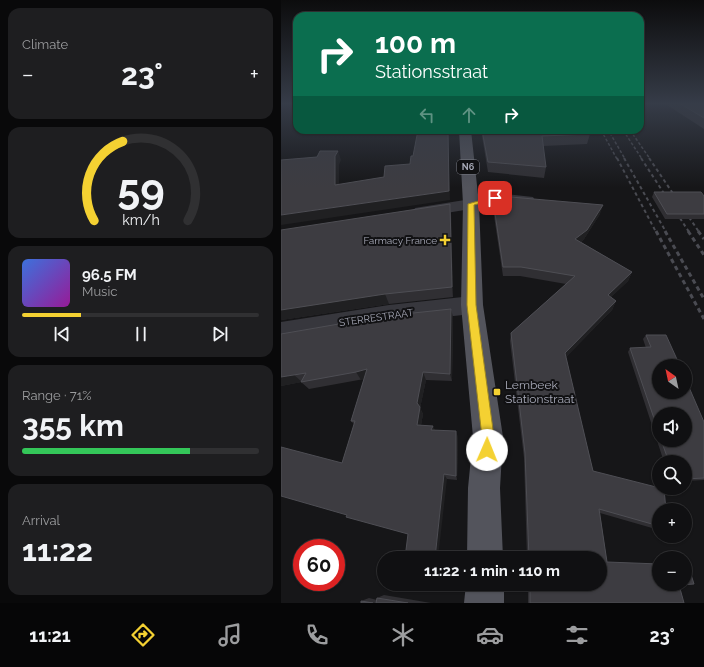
<!DOCTYPE html>
<meta charset="utf-8">
<style>
:root{--surface:#101012;--page:#1e1e20;--text:#f1f3f6;--muted:#9c9d9f;--line:#303032;--accent:#f4d132}
body{margin:0;font-family:Raleway,sans-serif;background:var(--page);color:var(--text);height:100vh;display:flex;flex-direction:column;font-size:15px;white-space:nowrap}
*{box-sizing:border-box;margin:0}
p{font-size:13px;color:var(--muted)}
.icon{flex:none;width:22px;height:22px;fill:none;stroke:currentColor;stroke-width:2;stroke-linecap:round;stroke-linejoin:round}
.map{position:relative;flex:1;overflow:hidden}
.drawer{display:flex;flex-direction:column;gap:8px;padding:8px;background:#09090a;width:281px}
.drawer>*{flex:none}
.hud{position:absolute;left:12px;top:12px;width:351px;height:122px;border-radius:12px;box-shadow:0 1px 3px #0004,0 0 0 1px var(--line);background:#0b6e4f;color:#fff;overflow:hidden}
.needle{width:26px;rotate:327deg}
.buttons{position:absolute;left:371px;top:359px;display:grid;gap:8px}
.buttons a{display:grid;place-items:center;width:40px;height:40px;border-radius:50%;background:var(--surface);box-shadow:0 1px 3px #0004,0 0 0 1px var(--line);font-size:20px}
.speed{position:absolute;left:12px;top:539px;display:flex;gap:8px;font-size:20px;font-weight:700;text-align:center}
.speed>*{display:grid;place-content:center;width:52px;height:52px;border-radius:50%;background:var(--surface);box-shadow:0 1px 3px #0004,0 0 0 1px var(--line);line-height:1}
.speed .limit{border:6px solid #d22;background:#fff;color:#111}
.pin{position:absolute;display:grid;place-items:center;width:34px;height:34px;color:#fff;margin:-17px;border-radius:8px;box-shadow:0 2px 6px #0006}
.me{position:absolute;width:44px;margin:-22px;rotate:1deg;stroke-linejoin:round;filter:drop-shadow(0 0 3px #0008)}
.turn{display:flex;align-items:center;gap:14px;height:84px;padding:0 16px;font-size:18px}
.turn .icon{width:52px;height:52px;stroke-width:2.5}
.turn b{display:block;font-size:28px;line-height:34px}
.lanes{display:flex;align-items:center;height:38px;padding:0 16px;background:#0003;justify-content:center;gap:20px;direction:ltr}
.lanes .off{opacity:.35}
.big{font-size:30px;font-weight:700;line-height:1.1}
.drawer .card{flex:1;display:flex;flex-direction:column;justify-content:center;gap:6px;min-width:0;padding:0 14px;border-radius:12px;background:var(--page)}
.drawer .dial{align-items:center;gap:0}
.dial svg{height:104px;overflow:visible;fill:none;stroke:var(--line);stroke-width:7;stroke-linecap:round;text-anchor:middle}
.dial text{fill:var(--text);stroke:none}
.song{display:flex;align-items:center;gap:12px}
.cover{width:48px;height:48px;border-radius:6px;background:linear-gradient(135deg,hsl(220 70% 55%),hsl(300 70% 35%))}
.played{height:4px;border-radius:2px;background:linear-gradient(90deg,var(--accent) 25%,var(--line) 25%)}
.keys{display:flex;justify-content:space-around;direction:ltr}
.heat{display:flex;justify-content:space-between;align-items:center;font-size:22px;direction:ltr}
.charge{height:6px;border-radius:3px;background:linear-gradient(90deg,#34c759 71%,var(--line) 0)}
.trip{position:absolute;left:96px;top:551px;width:230px;height:40px;border-radius:20px;background:var(--surface);box-shadow:0 1px 3px #0004,0 0 0 1px var(--line);font-weight:700;line-height:40px;text-align:center}
.menu{display:flex;height:64px;justify-content:space-around;align-items:center;background:#060607;color:var(--muted)}
.menu .icon{width:28px;height:28px}
.menu .selected{color:var(--accent)}
.menu b{font-size:18px;color:var(--text)}
main{display:flex;flex:1;min-height:0}
.map>svg:first-child{display:block}
.lines{fill:none;stroke-linecap:round;stroke-linejoin:round}
.minor{fill:#37373d;fill-rule:evenodd}
.major{fill:#53545c;fill-rule:evenodd}
.rail-far2{stroke:#4a4b52;stroke-width:1.5;stroke-dasharray:3 2;stroke-linecap:butt}
.rail-far1{stroke:#4a4b52;stroke-width:2;stroke-dasharray:3.5 3;stroke-linecap:butt}
.rail{stroke:#4a4b52;stroke-width:3;stroke-dasharray:4.5 3.5;stroke-linecap:butt}
.wall{fill:#302f33;fill-rule:evenodd}
.shaded-wall{fill:#202022}
.building{fill:#3d3c41;stroke:#4e4e54}
.route{fill:#f4d132;stroke:#9f8820}
.poi-dot{fill:#f4d132;stroke:#111113;stroke-width:1.5}
.labels{text-anchor:middle;stroke-width:4;stroke-linejoin:round;paint-order:stroke}
.shield{fill:#111113;stroke:#7b7c86;stroke-width:1}
.shield-label{font-size:9px;font-weight:bold;fill:#a8aab8}
.poi-label{font-size:10px;fill:#a8aab8;stroke:#111113;text-anchor:end}
.street-label{font-size:10px;fill:#a8aab8;stroke:#111113}
.near-poi-label{font-size:12px;fill:#a8aab8;stroke:#111113;text-anchor:start}
</style>
<main>
<section class="drawer">
<div class="card"><p>Climate</p>
<div class="heat"><a>−</a><b class="big">23°</b><a>+</a></div>
</div>
<div class="card dial"><svg viewBox="0 0 100 80">
<path d="M14 69A42 42 0 1 1 86 69"/>
<path d="M14 69A42 42 0 0 1 36 8" stroke="#f4d132"/>
<text x="50" y="56" font-size="32" font-weight="700">59</text>
<text x="50" y="72" font-size="11">km/h</text>
</svg></div>
<div class="card">
<div class="song"><i class="cover"></i><div><b>96.5 FM</b><p>Music</p></div></div>
<div class="played"></div>
<div class="keys"><svg class="icon" aria-label="previous" viewBox="0 0 24 24"><path d="M18 5L8 12l10 7zM5 5v14"/></svg><svg class="icon" aria-label="pause" viewBox="0 0 24 24"><path d="M8 5v14M16 5v14"/></svg><svg class="icon" aria-label="next" viewBox="0 0 24 24"><path d="M6 5l10 7-10 7zM19 5v14"/></svg></div>
</div>
<div class="card"><p>Range · 71%</p><b class="big">355 km</b><div class="charge"></div></div>
<div class="card"><p>Arrival</p><b class="big">11:22</b></div>
</section>
<div class="map">
<svg width="423" height="603" viewBox="0 0 423 603">
<rect width="100%" height="100%" fill="#161618"/>
<g class="lines">
<path class="minor" d="M 214,193 L 252,197 L 254,200 L 252,203 L 246,205 L 214,203 L 190,209 L 140,217 L 134,216 L 132,212 L 134,208 L 140,207 L 190,199 Z
M 191,296 L 199,299 L 202,305 L 199,311 L 191,314 L 108,323 L 0,342 L 0,322 L 108,305 Z"/>
<path class="major" d="M 178,130 L 190,130 L 198,204 L 202,305 L 222,437 L 219,488 L 222,558 L 186,558 L 187,488 L 192,437 L 180,305 L 182,204 Z
M 185,584 L 223,584 L 223,603 L 183,603 Z"/>
<path class="rail-far2" d="M 320,130 L 336,159
M 342,130 L 361,159
M 349,130 L 369,159
M 329,133 L 344,159"/>
<path class="rail-far1" d="M 336,158 L 375,232
M 343,158 L 385,232
M 360,158 L 408,232
M 368,158 L 418,232"/>
<path class="rail" d="M 375,231 L 423,319
M 384,231 L 423,299
M 407,231 L 423,255
M 417,231 L 423,239"/>
</g>
<path class="wall" d="M 383,103 L 423,103 L 423,129 Z
M 200,130 L 306,130 L 309,134 L 306,144 L 262,146 L 265,167 L 263,178 L 207,172 Z
M 373,192 L 423,196 L 423,219 L 384,219 L 371,197 Z
M 212,200 L 319,214 L 303,239 L 300,242 L 351,272 L 347,281 L 330,297 L 335,301 L 331,310 L 285,357 L 312,471 L 378,510 L 378,530 L 319,513 L 326,562 L 398,585 L 403,603 L 247,603 L 247,584 L 319,584 L 319,558 L 246,558 L 243,458 L 229,341 L 230,333 L 285,284 L 239,276 L 222,276 L 212,209 Z
M 169,204 L 170,213 L 172,297 L 108,304 L 0,320 Z
M 170,309 L 172,318 L 171,381 L 145,380 L 139,408 L 142,414 L 140,425 L 154,430 L 177,437 L 176,480 L 166,479 L 127,534 L 66,515 L 61,463 L 73,424 L 70,421 L 83,379 L 28,389 L 20,382 L 0,386 L 0,334 Z
M 365,335 L 423,422 L 423,480 L 404,481 L 404,462 L 383,462 L 347,352 L 349,348 L 365,348 L 362,339 ZM 378,414 L 404,440 L 378,440 Z
M 103,595 L 150,603 L 80,603 L 80,601 L 88,598 L 96,600 L 96,598 Z"/>
<path class="shaded-wall" d="M 167,130 L 169,200 L 0,225 L 0,215 L 168,191 Z
M 57,151 L 60,160 L 58,165 L 58,194 L 54,185 L 54,156 Z
M 169,204 L 170,213 L 172,297 L 171,287 Z
M 322,205 L 319,214 L 303,239 L 292,249 L 294,239 Z
M 351,272 L 347,281 L 323,304 L 327,295 Z
M 104,294 L 108,304 L 0,320 L 0,310 Z
M 335,301 L 331,310 L 281,361 L 284,353 Z
M 170,309 L 172,318 L 171,381 L 169,374 Z
M 86,369 L 92,376 L 80,380 L 75,372 Z
M 142,372 L 145,380 L 139,408 L 142,414 L 139,431 L 136,425 L 136,403 Z
M 12,374 L 21,382 L 0,386 L 0,377 Z
M 152,426 L 155,432 L 150,430 Z
M 175,431 L 177,437 L 176,480 L 175,476 Z
M 163,474 L 166,479 L 157,558 L 154,558 Z"/>
<path class="building" d="M 398,103 L 423,103 L 423,118 Z
M 137,130 L 167,130 L 168,191 L 0,215 L 0,160 L 36,157 L 39,151 L 57,151 L 54,156 L 54,185 L 103,177 L 104,166 L 129,164 L 130,156 L 132,156 Z
M 201,130 L 306,130 L 309,134 L 261,136 L 265,167 L 207,162 Z
M 373,192 L 420,192 L 423,196 L 423,214 L 386,214 Z
M 218,196 L 322,205 L 306,230 L 294,239 L 351,272 L 327,295 L 335,301 L 284,353 L 312,471 L 383,489 L 385,510 L 378,510 L 378,526 L 318,509 L 326,562 L 378,564 L 378,584 L 404,584 L 404,564 L 407,565 L 413,584 L 398,585 L 403,603 L 249,603 L 249,584 L 319,584 L 319,558 L 248,558 L 244,453 L 230,333 L 294,276 L 240,267 L 222,267 L 212,200 Z
M 169,204 L 171,287 L 104,294 L 0,310 L 0,230 Z
M 170,309 L 169,374 L 142,372 L 136,403 L 139,407 L 136,425 L 152,426 L 150,430 L 175,431 L 175,476 L 163,474 L 154,558 L 124,558 L 127,534 L 65,517 L 66,515 L 0,496 L 0,447 L 61,463 L 74,421 L 70,421 L 86,369 L 75,372 L 20,382 L 25,373 L 0,377 L 0,334 L 104,316 Z
M 365,335 L 385,335 L 399,366 L 378,366 L 378,392 L 404,392 L 404,378 L 423,422 L 423,478 L 404,479 L 404,462 L 388,462 L 380,440 L 404,440 L 404,414 L 378,414 L 378,433 L 349,348 L 370,347 Z
M 96,598 L 127,603 L 95,603 Z
M 80,601 L 92,603 L 80,603 Z"/>
<linearGradient id="sky" x2="0" y2="1"><stop stop-color="#0c0c0d"/><stop offset="0.55" stop-color="#363c48"/><stop offset="1" stop-color="#363c48" stop-opacity="0"/></linearGradient>
<rect width="423" height="188" fill="url(#sky)"/>
<path class="route" d="M 214,196 L 216,196 L 216,199 L 193,205 L 195,305 L 213,437 L 210,454 L 206,456 L 202,454 L 200,450 L 201,437 L 186,305 L 187,204 Z"/>
<g class="poi-dot">
<path d="M162 234h4v4h4v4h-4v4h-4v-4h-4v-4h4z"/>
<rect x="212" y="388" width="8" height="8" rx="2"/>
</g>
<g class="labels">
<rect class="shield" x="176" y="160" width="22" height="14" rx="3"/>
<g class="shield-label">
<text x="187" y="170">N6</text>
</g>
<g class="poi-label">
<text x="156" y="244">Farmacy France</text>
</g>
<g class="street-label">
<text transform="translate(95 317) rotate(-8)" y="4">STERRESTRAAT</text>
</g>
<g class="near-poi-label">
<text x="224" y="389">Lembeek<tspan x="224" dy="14">Stationstraat</tspan></text>
</g>
</g>
</svg>
<div class="buttons">
<a><svg class="needle" viewBox="-14 -14 28 28"><path d="M0-13l5 13h-10z" fill="#e53935"/><path d="M0 13l5-13h-10z" fill="#9c9d9f"/></svg></a>
<a><svg class="icon" aria-label="sound" viewBox="0 0 24 24"><path d="M4 9h4l5-4v14l-5-4H4zM17 9q2 3 0 6"/></svg></a>
<a><svg class="icon" aria-label="search" viewBox="0 0 24 24"><circle cx="10" cy="10" r="6"/><path d="M15 15l6 6"/></svg></a>
<a>+</a>
<a>−</a>
</div>
<div class="speed"><div class="limit">60</div></div>
<div class="pin" style="left:214px;top:198px;background:#d93025"><svg class="icon" aria-label="arrive" viewBox="0 0 24 24"><path d="M6 21V4h12l-3 4 3 4H6"/></svg></div>
<svg class="me" style="left:206px;top:450px" viewBox="-20 -20 40 40"><circle r="19" fill="#fff"/><path d="M0-13L10 11 0 6-10 11z" fill="#f4d132"/></svg>
<div class="trip">11:22 · 1 min · 110 m</div>
<div class="hud">
<div class="turn"><svg class="icon" aria-label="right" viewBox="0 0 24 24"><path d="M7 20v-9h11M14 6l5 5-5 5"/></svg><div><b>100 m</b>Stationsstraat</div></div>
<div class="lanes"><svg class="icon off" aria-label="left" viewBox="0 0 24 24"><path d="M17 20v-9H6M10 6l-5 5 5 5"/></svg><svg class="icon off" aria-label="ahead" viewBox="0 0 24 24"><path d="M12 20V5M6 11l6-6 6 6"/></svg><svg class="icon" aria-label="right" viewBox="0 0 24 24"><path d="M7 20v-9h11M14 6l5 5-5 5"/></svg></div>
</div>
</div>
</main>
<nav class="menu">
<b>11:21</b>
<svg class="icon selected" aria-label="directions" viewBox="0 0 24 24"><path d="M12 3l9 9-9 9-9-9zM9 14v-3h6M13 9l2 2-2 2"/></svg>
<svg class="icon" aria-label="music" viewBox="0 0 24 24"><path d="M9 18V5l10-2v13"/><circle cx="6" cy="18" r="3"/><circle cx="16" cy="16" r="3"/></svg>
<svg class="icon" aria-label="phone" viewBox="0 0 24 24"><path d="M5 4h4l2 5-3 2q2 4 5 5l2-3 5 2v4C11 20 4 13 5 4z"/></svg>
<svg class="icon" aria-label="climate" viewBox="0 0 24 24"><path d="M12 3v18M4 7l16 10M4 17L20 7"/></svg>
<svg class="icon" aria-label="car" viewBox="0 0 24 24"><path d="M5 17H2v-5l4-1 3-4h7l3 4 3 1v5h-3M9 17h6M6 11h13"/><circle cx="7" cy="17" r="2"/><circle cx="17" cy="17" r="2"/></svg>
<svg class="icon" aria-label="filters" viewBox="0 0 24 24"><path d="M4 7h16M4 17h16"/><circle cx="9" cy="7" r="2"/><circle cx="15" cy="17" r="2"/></svg>
<b>23°</b>
</nav>
